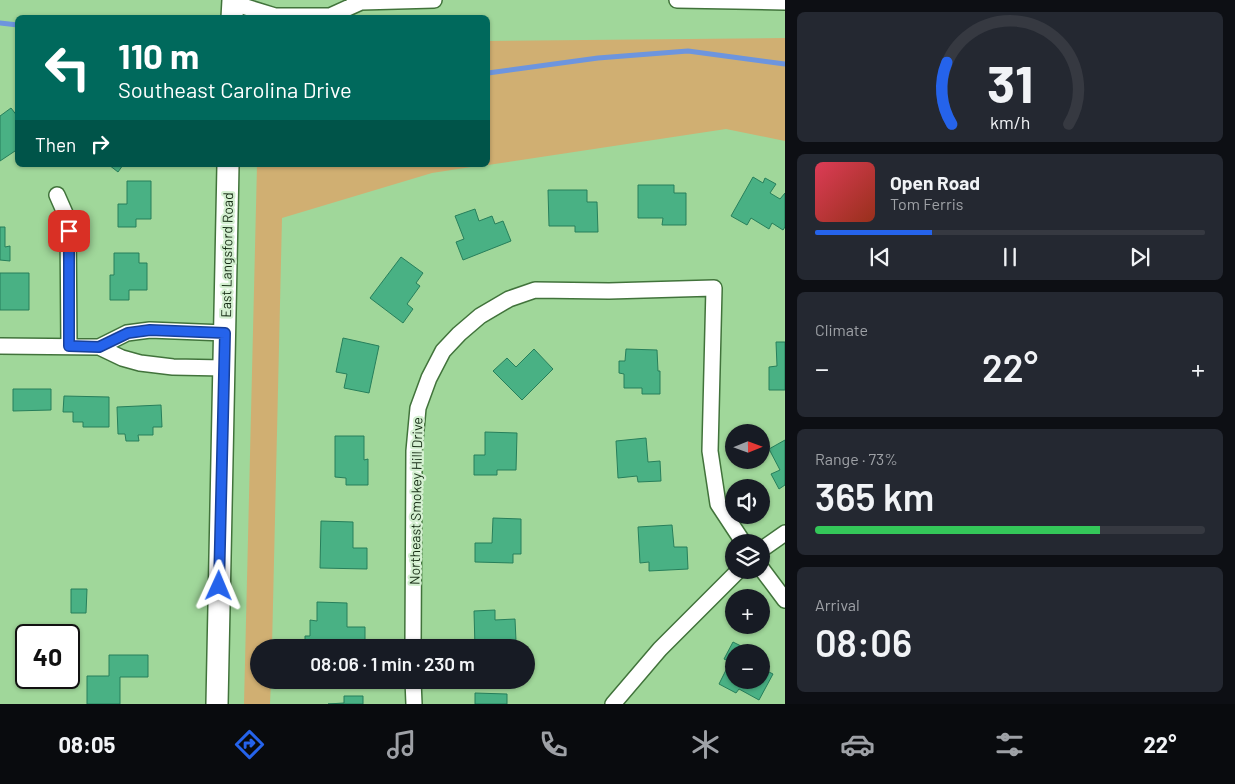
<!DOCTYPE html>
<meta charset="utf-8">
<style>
:root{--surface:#171b24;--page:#242831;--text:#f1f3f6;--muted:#9ea1a6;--line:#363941;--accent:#2563eb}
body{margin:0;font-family:Barlow,sans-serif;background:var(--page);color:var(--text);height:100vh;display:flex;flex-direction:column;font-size:19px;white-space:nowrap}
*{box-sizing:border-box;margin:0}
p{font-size:16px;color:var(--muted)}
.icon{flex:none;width:28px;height:28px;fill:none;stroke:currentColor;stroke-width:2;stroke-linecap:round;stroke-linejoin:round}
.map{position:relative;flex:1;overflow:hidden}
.sheet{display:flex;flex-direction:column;gap:12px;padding:12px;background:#0d0f14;width:450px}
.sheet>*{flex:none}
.hud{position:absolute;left:15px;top:15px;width:475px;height:152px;border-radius:8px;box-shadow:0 1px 4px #0004;background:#00695c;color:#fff;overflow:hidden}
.needle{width:32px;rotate:89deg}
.buttons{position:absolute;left:725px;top:424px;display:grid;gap:10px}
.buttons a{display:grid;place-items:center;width:45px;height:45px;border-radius:50%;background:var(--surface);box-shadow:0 1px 4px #0004;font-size:25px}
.speed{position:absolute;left:15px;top:624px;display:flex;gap:10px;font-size:25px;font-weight:700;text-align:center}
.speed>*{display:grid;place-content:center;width:65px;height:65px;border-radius:50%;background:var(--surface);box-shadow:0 1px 4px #0004;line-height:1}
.speed .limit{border:2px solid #111;border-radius:8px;background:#fff;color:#111}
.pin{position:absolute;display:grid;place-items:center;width:42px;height:42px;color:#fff;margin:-21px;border-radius:10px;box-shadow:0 2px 8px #0006}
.me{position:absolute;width:55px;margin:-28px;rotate:1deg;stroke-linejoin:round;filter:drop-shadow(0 0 4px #0008)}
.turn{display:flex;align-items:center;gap:18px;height:105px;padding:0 20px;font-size:22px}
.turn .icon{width:65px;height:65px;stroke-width:2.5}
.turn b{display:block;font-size:35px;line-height:42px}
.then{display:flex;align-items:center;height:48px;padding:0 20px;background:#0003;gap:10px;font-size:19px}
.big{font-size:38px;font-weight:600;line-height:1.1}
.sheet .card{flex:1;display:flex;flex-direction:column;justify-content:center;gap:8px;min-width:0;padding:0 18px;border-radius:8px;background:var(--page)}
.sheet .dial{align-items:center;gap:0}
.dial svg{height:130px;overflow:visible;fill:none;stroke:var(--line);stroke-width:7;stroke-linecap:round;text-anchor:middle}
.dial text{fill:var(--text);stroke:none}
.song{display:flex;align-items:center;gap:15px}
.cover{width:60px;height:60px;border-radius:8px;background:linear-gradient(135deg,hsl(350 70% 55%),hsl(10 70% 35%))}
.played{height:5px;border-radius:2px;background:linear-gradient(90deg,var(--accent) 30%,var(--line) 30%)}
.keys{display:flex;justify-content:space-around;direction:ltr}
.heat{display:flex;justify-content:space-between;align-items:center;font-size:28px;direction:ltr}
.charge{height:8px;border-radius:4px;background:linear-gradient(90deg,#34c759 73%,var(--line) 0)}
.trip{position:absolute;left:250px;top:639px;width:285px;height:50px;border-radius:25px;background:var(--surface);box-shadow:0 1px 4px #0004;font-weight:600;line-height:50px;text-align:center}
.menu{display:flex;height:80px;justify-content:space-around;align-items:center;background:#090b0e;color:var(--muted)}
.menu .icon{width:35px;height:35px}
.menu .current{color:var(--accent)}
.menu b{font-size:22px;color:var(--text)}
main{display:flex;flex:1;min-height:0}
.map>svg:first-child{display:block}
.green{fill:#d0af72}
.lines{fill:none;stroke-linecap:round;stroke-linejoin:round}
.stream{stroke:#6d95de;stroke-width:5}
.building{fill:#49b184;stroke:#277f5b}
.street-casing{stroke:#41733b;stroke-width:18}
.secondary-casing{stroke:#41733b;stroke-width:24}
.street{stroke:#fff;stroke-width:15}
.secondary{stroke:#fff;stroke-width:21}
.route-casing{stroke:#184099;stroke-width:12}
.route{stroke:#2563eb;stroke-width:9}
.labels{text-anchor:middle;stroke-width:4.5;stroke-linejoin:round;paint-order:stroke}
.street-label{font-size:14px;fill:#172d15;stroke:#d4f0d1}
</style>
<main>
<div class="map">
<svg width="785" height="704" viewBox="0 0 785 704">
<rect width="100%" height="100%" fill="#a0d79a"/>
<path class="green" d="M 785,38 L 785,141 L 726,129 L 488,165 L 488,41 Z
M 257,165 L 484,165 L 432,173 L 282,218 L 272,647 L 259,648 L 259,680 L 271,680 L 270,704 L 244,704 Z"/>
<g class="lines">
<path class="stream" d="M 0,23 L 18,25
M 488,73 L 598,58 L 688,51 L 785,64"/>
</g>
<path class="building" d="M 11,108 L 18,117 L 18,149 L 0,161 L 0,116 Z
M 109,165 L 123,165 L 118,172 Z
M 753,177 L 763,183 L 765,178 L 776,184 L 770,193 L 780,199 L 785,193 L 785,227 L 783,230 L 772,223 L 769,229 L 751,218 L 747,225 L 731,216 Z
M 127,181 L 151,181 L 151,219 L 136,219 L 136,227 L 118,227 L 118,204 L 127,204 Z
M 638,185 L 674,185 L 674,193 L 686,193 L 686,225 L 662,225 L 663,218 L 638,218 Z
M 548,190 L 587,190 L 587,202 L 597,202 L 598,232 L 575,232 L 575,226 L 549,226 Z
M 475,209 L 479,221 L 492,216 L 495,224 L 503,221 L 511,241 L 463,260 L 456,242 L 464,239 L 455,216 Z
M 0,227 L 5,227 L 5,247 L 10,246 L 10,261 L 0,260 Z
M 114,253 L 139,253 L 139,263 L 147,263 L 147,290 L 129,290 L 129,300 L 110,300 L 110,275 L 114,275 Z
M 401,257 L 423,273 L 416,283 L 420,286 L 407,304 L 413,309 L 403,323 L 370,298 Z
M 0,273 L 29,273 L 29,310 L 0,310 Z
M 343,338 L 379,346 L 369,393 L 344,388 L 347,374 L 336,372 Z
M 776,342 L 785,342 L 785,390 L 769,390 L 769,367 L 777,366 Z
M 534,349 L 553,369 L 522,400 L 493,371 L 507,358 L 516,367 Z
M 626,349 L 657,350 L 658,371 L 660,371 L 660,394 L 642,394 L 642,388 L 624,388 L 624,374 L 619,373 L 619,361 L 625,361 Z
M 13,389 L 51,389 L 51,410 L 13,411 Z
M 64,396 L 109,397 L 109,427 L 83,427 L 83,422 L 73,422 L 73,412 L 63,412 Z
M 161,405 L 162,427 L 153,427 L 153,435 L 138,435 L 139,441 L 126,441 L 125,434 L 118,434 L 117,407 Z
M 485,432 L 517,433 L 516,470 L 497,470 L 497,475 L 474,475 L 474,455 L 485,455 Z
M 335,436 L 364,436 L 364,460 L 368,459 L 368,485 L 346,485 L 346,478 L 335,477 Z
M 646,438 L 648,462 L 660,461 L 661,481 L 638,482 L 637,476 L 618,478 L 616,441 Z
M 785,440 L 785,485 L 779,489 L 771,474 L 780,470 L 769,449 Z
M 493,518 L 521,519 L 521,554 L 513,554 L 513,563 L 475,562 L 475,543 L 492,543 Z
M 321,521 L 353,522 L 353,548 L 367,548 L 367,569 L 320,568 Z
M 672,525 L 674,547 L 687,547 L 688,569 L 649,571 L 649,562 L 640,563 L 638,527 Z
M 71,589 L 87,589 L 86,613 L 71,613 Z
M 317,602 L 347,603 L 347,627 L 365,627 L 365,648 L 305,648 L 305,636 L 310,636 L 310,620 L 317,621 Z
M 495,610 L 495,620 L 515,619 L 516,641 L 503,642 L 503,648 L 475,648 L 474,611 Z
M 733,642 L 753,652 L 734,652 L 734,680 L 761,680 L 761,668 L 773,674 L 759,700 L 739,689 L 736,693 L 719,684 L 730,662 L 724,659 Z
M 109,655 L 148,655 L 148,677 L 120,677 L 120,704 L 87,704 L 87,676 L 109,676 Z
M 475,693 L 507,694 L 507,704 L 475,704 Z
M 344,696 L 363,696 L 363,704 L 328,704 L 344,703 Z"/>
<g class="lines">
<defs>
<path id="street" d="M 354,0 L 361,2 L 434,0
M 677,0 L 785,2
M 233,3 L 275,16 L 330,16 L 361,2
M 57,195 L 68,220 L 69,346
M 0,346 L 99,347 L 122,358 L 140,363 L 173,367 L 224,368
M 99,347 L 127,333 L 150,330 L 225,333
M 761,550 L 785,533
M 761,568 L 785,600
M 413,648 L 414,451 L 418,408 L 429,378 L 443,351 L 459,334 L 480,316 L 509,299 L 535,290 L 609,291 L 714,288 L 710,451 L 718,504 L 743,542
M 413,680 L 414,704
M 613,704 L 660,649 L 739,570"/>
<path id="secondary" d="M 232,18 L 233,0
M 217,704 L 228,165"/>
</defs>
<use href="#street" class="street-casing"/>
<use href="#secondary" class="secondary-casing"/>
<use href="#street" class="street"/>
<use href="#secondary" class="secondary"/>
</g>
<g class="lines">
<defs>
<path id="route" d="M 69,231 L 69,346 L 99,347 L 128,333 L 150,330 L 225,333 L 219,586"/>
</defs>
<use href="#route" class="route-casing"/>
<use href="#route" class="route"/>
</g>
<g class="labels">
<g class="street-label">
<text transform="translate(227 255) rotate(-89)" y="5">East Langsford Road</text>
<text transform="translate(416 501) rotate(-89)" y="5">Northeast Smokey Hill Drive</text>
</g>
</g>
</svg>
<div class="buttons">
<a><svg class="needle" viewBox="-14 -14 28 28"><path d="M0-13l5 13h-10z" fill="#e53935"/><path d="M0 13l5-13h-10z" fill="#9ea1a6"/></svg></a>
<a><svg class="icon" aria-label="sound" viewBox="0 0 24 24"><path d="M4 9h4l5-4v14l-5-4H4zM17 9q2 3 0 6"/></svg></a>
<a><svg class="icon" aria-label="layers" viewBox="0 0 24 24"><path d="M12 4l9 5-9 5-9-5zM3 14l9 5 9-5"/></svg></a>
<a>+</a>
<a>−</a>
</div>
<div class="speed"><div class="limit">40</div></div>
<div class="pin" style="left:69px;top:231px;background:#d93025"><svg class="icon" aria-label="arrive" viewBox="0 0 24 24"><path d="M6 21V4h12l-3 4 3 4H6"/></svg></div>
<svg class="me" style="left:219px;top:586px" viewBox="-20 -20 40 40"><path d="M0-17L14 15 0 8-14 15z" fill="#2563eb" stroke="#fff" stroke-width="4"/></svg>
<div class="trip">08:06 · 1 min · 230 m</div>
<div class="hud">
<div class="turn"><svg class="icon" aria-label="left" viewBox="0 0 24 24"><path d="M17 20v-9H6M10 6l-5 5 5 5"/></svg><div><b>110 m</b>Southeast Carolina Drive</div></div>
<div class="then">Then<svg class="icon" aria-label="right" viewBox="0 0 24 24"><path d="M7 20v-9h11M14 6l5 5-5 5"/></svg></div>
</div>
</div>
<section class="sheet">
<div class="card dial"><svg viewBox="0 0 100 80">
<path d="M14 69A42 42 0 1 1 86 69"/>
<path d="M14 69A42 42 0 0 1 11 31" stroke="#2563eb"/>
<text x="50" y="56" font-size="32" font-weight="700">31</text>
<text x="50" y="72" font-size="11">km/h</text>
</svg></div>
<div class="card">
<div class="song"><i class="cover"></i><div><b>Open Road</b><p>Tom Ferris</p></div></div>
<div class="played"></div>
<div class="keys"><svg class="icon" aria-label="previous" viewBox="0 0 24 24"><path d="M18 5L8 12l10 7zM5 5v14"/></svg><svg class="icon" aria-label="pause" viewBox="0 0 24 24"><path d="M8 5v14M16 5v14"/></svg><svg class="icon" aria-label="next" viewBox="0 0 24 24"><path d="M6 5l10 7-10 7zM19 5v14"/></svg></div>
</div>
<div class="card"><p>Climate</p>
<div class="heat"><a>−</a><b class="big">22°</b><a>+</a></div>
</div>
<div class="card"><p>Range · 73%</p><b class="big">365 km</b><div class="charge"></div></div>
<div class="card"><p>Arrival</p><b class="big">08:06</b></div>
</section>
</main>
<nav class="menu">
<b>08:05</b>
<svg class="icon current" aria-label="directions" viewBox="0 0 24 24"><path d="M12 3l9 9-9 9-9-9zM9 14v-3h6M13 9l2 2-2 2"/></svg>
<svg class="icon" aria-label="music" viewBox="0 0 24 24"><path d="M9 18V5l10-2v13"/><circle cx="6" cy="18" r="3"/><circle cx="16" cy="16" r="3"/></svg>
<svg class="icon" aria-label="phone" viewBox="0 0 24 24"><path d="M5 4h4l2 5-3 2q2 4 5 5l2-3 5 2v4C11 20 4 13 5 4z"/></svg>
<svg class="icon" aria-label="climate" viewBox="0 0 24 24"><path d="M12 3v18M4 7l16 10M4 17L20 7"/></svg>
<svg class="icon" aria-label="car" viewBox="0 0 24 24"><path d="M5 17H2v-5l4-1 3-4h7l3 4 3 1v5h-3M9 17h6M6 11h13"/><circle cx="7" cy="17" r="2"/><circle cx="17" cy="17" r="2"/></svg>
<svg class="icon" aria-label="filters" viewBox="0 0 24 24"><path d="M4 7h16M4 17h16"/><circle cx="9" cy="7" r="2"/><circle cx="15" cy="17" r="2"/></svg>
<b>22°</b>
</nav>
